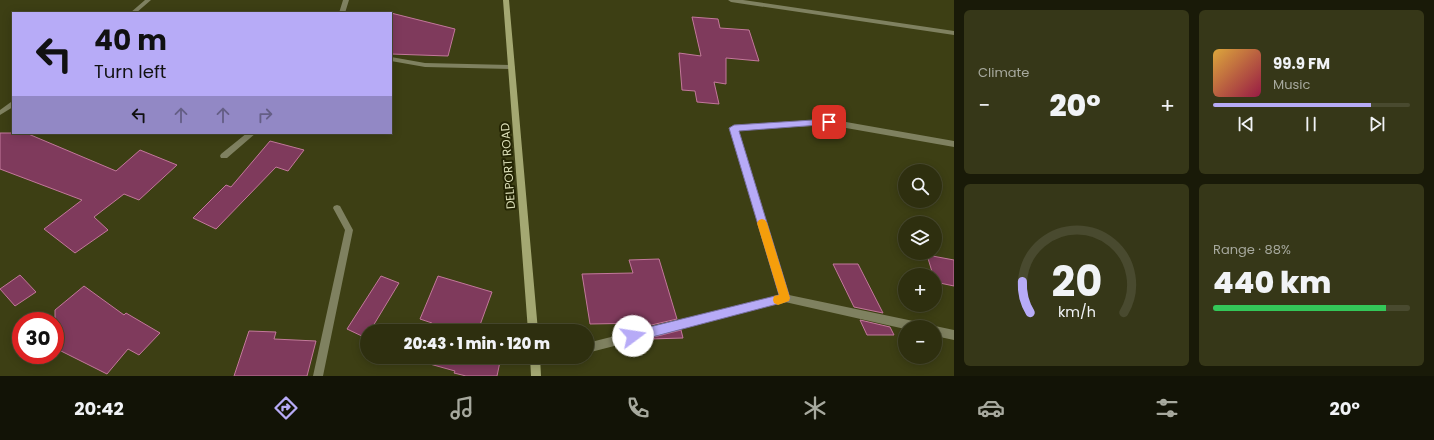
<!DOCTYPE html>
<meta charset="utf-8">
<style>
:root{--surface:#2e2f0f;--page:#363718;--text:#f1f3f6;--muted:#a7a99e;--line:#494a2f;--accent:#b7abf7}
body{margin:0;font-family:Poppins,sans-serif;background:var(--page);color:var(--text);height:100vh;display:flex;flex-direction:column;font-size:15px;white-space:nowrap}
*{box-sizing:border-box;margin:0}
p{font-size:13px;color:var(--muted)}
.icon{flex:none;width:22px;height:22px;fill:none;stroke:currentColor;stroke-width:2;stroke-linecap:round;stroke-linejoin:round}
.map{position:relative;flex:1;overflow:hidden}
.sheet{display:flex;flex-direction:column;gap:10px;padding:10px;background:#191a08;width:480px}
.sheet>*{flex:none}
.hud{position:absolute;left:12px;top:12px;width:380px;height:122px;border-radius:0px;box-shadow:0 2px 10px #0003,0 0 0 1px var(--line);background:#b7abf7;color:#111;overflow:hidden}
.controls{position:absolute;left:898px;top:164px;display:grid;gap:8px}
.controls a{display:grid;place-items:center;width:44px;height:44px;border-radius:50%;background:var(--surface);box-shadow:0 2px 10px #0003,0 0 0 1px var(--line);font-size:20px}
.speed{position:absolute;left:12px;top:312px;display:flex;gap:8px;font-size:20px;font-weight:700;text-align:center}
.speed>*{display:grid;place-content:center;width:52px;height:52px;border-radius:50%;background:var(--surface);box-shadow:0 2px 10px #0003,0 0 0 1px var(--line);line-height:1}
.speed .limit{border:6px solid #d22;background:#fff;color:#111}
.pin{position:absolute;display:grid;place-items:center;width:34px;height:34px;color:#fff;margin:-17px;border-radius:8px;box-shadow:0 2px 6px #0006}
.me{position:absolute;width:44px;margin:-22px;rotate:76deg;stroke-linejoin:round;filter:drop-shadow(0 0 3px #0008)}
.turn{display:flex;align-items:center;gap:14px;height:84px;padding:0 16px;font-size:18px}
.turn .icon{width:52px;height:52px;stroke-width:2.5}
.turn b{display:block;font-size:28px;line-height:34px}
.lanes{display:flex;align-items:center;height:38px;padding:0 16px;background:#0003;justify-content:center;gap:20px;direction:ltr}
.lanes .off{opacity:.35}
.big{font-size:30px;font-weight:800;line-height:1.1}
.sheet .card{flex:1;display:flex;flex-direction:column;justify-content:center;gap:6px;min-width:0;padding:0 14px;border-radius:6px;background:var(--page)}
.sheet .dial{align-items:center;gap:0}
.dial svg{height:104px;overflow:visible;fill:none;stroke:var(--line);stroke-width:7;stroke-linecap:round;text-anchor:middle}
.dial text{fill:var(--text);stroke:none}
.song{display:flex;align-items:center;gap:12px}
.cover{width:48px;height:48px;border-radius:6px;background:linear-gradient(135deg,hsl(40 70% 55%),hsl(340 70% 35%))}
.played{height:4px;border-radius:2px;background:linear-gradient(90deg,var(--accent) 80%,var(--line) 80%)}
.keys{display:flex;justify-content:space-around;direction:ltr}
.heat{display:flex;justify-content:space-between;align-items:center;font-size:22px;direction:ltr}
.charge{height:6px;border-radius:3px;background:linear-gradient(90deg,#34c759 88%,var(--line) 0)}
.sheet .tiles{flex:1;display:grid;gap:10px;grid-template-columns:repeat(2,1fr)}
.trip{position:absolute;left:360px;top:324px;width:234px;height:40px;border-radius:20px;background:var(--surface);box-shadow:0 2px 10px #0003,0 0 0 1px var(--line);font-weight:800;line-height:40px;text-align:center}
.menu{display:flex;height:64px;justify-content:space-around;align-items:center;background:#121306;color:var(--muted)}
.menu .icon{width:28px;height:28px}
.menu .on{color:var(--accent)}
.menu b{font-size:18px;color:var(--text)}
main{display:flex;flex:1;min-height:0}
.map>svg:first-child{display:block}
.building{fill:#7f3a5c;stroke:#c3789b}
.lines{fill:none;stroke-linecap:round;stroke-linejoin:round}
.lane{fill:#7f8160;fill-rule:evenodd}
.street{fill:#7f8160;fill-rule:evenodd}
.secondary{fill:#a4a872;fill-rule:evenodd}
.route{fill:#b7abf7;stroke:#776fa1}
.slow{fill:#f59e0b}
.labels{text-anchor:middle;stroke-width:4;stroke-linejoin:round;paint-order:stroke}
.street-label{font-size:12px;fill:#dcdfb8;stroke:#242503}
</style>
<main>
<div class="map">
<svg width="954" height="376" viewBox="0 0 954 376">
<rect width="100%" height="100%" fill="#3d3f14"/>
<path class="building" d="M 391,13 L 455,29 L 448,56 L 391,54 Z
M 692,17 L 718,19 L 720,28 L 749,30 L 759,61 L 726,58 L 726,84 L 714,82 L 719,104 L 697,102 L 695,91 L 682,90 L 679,53 L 701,56 Z
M 0,133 L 26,133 L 116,171 L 140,150 L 177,165 L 139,200 L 124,194 L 94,217 L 108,230 L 75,253 L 44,229 L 82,200 L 0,169 Z
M 270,141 L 304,150 L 288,171 L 276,167 L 216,229 L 193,218 L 226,185 L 231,187 Z
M 927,255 L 954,260 L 954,286 L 935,282 L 935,275 L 933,275 Z
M 659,259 L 677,319 L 647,326 L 646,323 L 590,324 L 582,274 L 633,273 L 629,260 Z
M 833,264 L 858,264 L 883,313 L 854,307 Z
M 20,275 L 36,292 L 15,306 L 0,289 Z
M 381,276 L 399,283 L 370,331 L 367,331 L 366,338 L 347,329 Z
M 438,276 L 492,292 L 480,325 L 504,331 L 429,331 L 432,323 L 420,319 Z
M 84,286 L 124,315 L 126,313 L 160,333 L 139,355 L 128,349 L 107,374 L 55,348 L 55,310 Z
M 860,320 L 890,327 L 894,335 L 867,335 Z
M 681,330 L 683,338 L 650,339 L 650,338 Z
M 249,331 L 276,332 L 274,339 L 316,341 L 307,376 L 234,376 Z
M 420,357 L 501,357 L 497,376 L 466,376 L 454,373 L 455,371 L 419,361 Z"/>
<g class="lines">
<path class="lane" d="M 343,0 L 349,0 L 345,13 L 339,13 Z
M 391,57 L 425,63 L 512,65 L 515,67 L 512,69 L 425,67 L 391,61 Z
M 247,133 L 256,133 L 227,158 L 221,158 L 220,156 L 221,154 Z
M 337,205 L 340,206 L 353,230 L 323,376 L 313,376 L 345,230 L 333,208 L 334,206 Z"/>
<path class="street" d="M 145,0 L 151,0 L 136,13 L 130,13 Z
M 728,0 L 743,0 L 954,31 L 954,35 L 731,2 Z
M 11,102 L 13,102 L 13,107 L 0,115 L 0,110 Z
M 829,119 L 954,141 L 954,147 L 829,125 L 738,130 L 789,295 L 918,322 L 921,324 L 923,327 L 905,327 L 905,329 L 785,302 L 587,353 L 587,343 L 779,295 L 730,128 L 734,125 Z
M 935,326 L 954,330 L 954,340 L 935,336 L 935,327 L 933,327 Z
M 531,357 L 557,357 L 556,360 L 535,366 L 531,365 L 530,361 Z"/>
<path class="secondary" d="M 503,0 L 509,0 L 538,331 L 528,331 Z
M 530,357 L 540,357 L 541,376 L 531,376 Z"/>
</g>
<path class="route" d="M 829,119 L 833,122 L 832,124 L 739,131 L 790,298 L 789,301 L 633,342 L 629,340 L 627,336 L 629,333 L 633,331 L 779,295 L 729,128 L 734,125 Z"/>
<path class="slow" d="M 762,219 L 765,220 L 767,223 L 790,298 L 789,301 L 778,305 L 774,303 L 773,300 L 774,296 L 779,295 L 757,223 L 759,220 Z"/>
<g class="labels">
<g class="street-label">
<text transform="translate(508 166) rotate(-94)" y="4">DELPORT ROAD</text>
</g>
</g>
</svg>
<div class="controls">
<a><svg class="icon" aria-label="search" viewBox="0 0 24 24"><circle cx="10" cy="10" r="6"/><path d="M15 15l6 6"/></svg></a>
<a><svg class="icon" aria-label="layers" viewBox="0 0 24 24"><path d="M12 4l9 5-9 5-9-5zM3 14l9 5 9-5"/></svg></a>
<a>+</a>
<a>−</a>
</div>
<div class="speed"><div class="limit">30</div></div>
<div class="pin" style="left:829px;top:122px;background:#d93025"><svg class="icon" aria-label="arrive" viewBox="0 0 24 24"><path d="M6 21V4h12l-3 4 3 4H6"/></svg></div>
<svg class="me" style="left:633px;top:336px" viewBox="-20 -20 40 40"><circle r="19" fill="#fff"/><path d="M0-13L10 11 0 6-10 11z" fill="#b7abf7"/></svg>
<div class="trip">20:43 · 1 min · 120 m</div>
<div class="hud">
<div class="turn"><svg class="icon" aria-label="left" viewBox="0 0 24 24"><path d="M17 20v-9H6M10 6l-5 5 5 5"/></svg><div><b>40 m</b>Turn left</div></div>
<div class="lanes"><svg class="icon" aria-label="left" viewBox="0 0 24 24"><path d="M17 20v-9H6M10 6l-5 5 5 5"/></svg><svg class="icon off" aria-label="ahead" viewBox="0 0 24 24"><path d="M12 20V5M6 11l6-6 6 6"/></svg><svg class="icon off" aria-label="ahead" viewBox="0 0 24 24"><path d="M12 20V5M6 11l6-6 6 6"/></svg><svg class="icon off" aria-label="right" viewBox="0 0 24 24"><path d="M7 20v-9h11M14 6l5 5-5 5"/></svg></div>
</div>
</div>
<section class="sheet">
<div class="tiles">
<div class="card"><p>Climate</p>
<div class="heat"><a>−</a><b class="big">20°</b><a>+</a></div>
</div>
<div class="card">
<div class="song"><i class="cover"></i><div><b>99.9 FM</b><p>Music</p></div></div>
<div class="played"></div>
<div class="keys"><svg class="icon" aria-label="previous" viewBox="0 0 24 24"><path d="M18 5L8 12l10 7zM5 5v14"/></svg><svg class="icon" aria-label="pause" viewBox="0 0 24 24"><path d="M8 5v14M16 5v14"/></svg><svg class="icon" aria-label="next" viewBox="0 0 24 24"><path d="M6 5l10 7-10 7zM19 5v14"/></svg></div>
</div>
<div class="card dial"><svg viewBox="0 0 100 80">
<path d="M14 69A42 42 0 1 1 86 69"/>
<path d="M14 69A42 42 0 0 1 8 45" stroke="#b7abf7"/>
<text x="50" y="56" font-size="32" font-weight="700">20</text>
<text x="50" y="72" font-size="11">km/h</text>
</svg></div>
<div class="card"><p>Range · 88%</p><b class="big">440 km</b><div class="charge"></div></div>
</div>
</section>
</main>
<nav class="menu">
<b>20:42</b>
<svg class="icon on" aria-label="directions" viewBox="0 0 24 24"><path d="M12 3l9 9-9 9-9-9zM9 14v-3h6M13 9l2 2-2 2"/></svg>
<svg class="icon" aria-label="music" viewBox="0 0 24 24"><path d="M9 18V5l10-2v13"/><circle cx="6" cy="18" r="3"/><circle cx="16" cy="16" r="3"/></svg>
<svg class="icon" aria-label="phone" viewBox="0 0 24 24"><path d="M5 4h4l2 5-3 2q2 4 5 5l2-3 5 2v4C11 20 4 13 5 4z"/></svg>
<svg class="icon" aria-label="climate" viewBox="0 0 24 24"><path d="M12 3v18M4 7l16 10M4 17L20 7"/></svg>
<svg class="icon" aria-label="car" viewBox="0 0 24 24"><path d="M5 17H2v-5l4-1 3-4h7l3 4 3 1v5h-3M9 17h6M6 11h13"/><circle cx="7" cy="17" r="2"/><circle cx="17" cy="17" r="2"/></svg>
<svg class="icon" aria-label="filters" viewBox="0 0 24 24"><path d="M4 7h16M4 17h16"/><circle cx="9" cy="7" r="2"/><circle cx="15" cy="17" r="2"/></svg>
<b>20°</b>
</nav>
